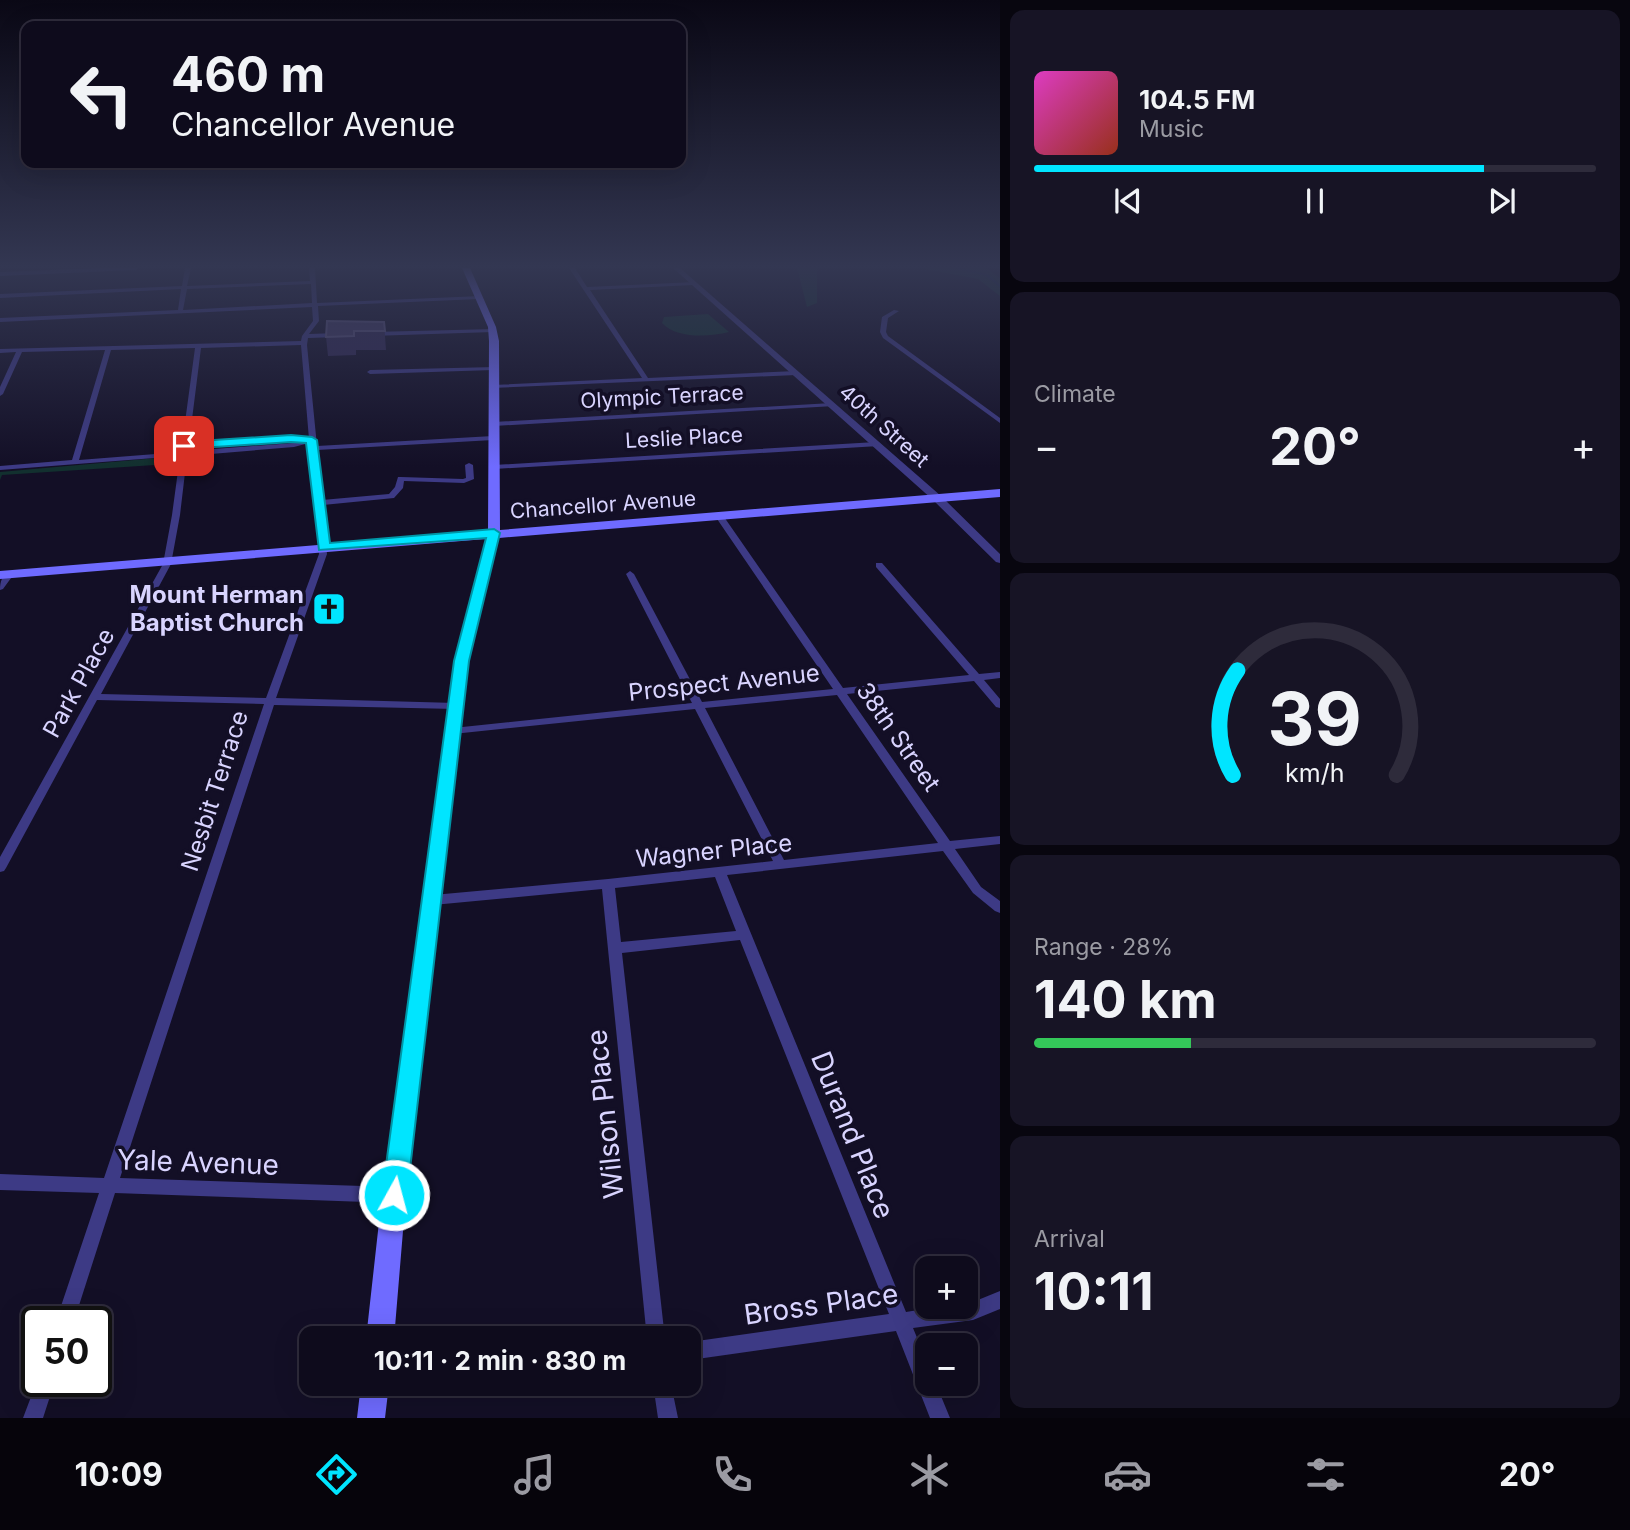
<!DOCTYPE html>
<meta charset="utf-8">
<style>
:root{--surface:#0e0b1c;--page:#171425;--text:#f1f3f6;--muted:#9b9ba3;--line:#2e2b3b;--accent:#00e5ff}
body{margin:0;font-family:Inter,sans-serif;background:var(--page);color:var(--text);height:100vh;display:flex;flex-direction:column;font-size:26px;white-space:nowrap}
*{box-sizing:border-box;margin:0}
p{font-size:23px;color:var(--muted)}
.icon{flex:none;width:38px;height:38px;fill:none;stroke:currentColor;stroke-width:2;stroke-linecap:round;stroke-linejoin:round}
.map{position:relative;flex:1;overflow:hidden}
.panel{display:flex;flex-direction:column;gap:10px;padding:10px;background:#08060f;width:630px}
.panel>*{flex:none}
.banner{position:absolute;left:21px;top:21px;width:665px;height:147px;border-radius:14px;box-shadow:0 7px 28px #0002,0 0 0 2px var(--line);background:#0e0b1c;color:var(--text);overflow:hidden}
.controls{position:absolute;left:915px;top:1256px;display:grid;gap:14px}
.controls a{display:grid;place-items:center;width:63px;height:63px;border-radius:14px;background:var(--surface);box-shadow:0 7px 28px #0002,0 0 0 2px var(--line);font-size:35px}
.speed{position:absolute;left:21px;top:1306px;display:flex;gap:14px;font-size:35px;font-weight:700;text-align:center}
.speed>*{display:grid;place-content:center;width:91px;height:91px;border-radius:50%;background:var(--surface);box-shadow:0 7px 28px #0002,0 0 0 2px var(--line);line-height:1}
.speed .limit{border:4px solid #111;border-radius:10px;background:#fff;color:#111}
.pin{position:absolute;display:grid;place-items:center;width:60px;height:60px;color:#fff;margin:-30px;border-radius:14px;box-shadow:0 4px 10px #0006}
.me{position:absolute;width:77px;margin:-38px;rotate:7deg;stroke-linejoin:round;filter:drop-shadow(0 0 5px #0008)}
.turn{display:flex;align-items:center;gap:24px;height:147px;padding:0 35px;font-size:32px}
.turn .icon{width:91px;height:91px;stroke-width:2.5}
.turn b{display:block;font-size:49px;line-height:60px}
.big{font-size:52px;font-weight:700;line-height:1.1}
.panel .card{flex:1;display:flex;flex-direction:column;justify-content:center;gap:10px;min-width:0;padding:0 24px;border-radius:14px;background:var(--page)}
.panel .dial{align-items:center;gap:0}
.dial svg{height:182px;overflow:visible;fill:none;stroke:var(--line);stroke-width:7;stroke-linecap:round;text-anchor:middle}
.dial text{fill:var(--text);stroke:none}
.song{display:flex;align-items:center;gap:21px}
.cover{width:84px;height:84px;border-radius:10px;background:linear-gradient(135deg,hsl(310 70% 55%),hsl(10 70% 35%))}
.played{height:7px;border-radius:4px;background:linear-gradient(90deg,var(--accent) 80%,var(--line) 80%)}
.keys{display:flex;justify-content:space-around;direction:ltr}
.heat{display:flex;justify-content:space-between;align-items:center;font-size:38px;direction:ltr}
.charge{height:10px;border-radius:5px;background:linear-gradient(90deg,#34c759 28%,var(--line) 0)}
.trip{position:absolute;left:299px;top:1326px;width:402px;height:70px;border-radius:14px;background:var(--surface);box-shadow:0 7px 28px #0002,0 0 0 2px var(--line);font-weight:700;line-height:70px;text-align:center}
.tabs{display:flex;height:112px;justify-content:space-around;align-items:center;background:#06040b;color:var(--muted)}
.tabs .icon{width:49px;height:49px}
.tabs .current{color:var(--accent)}
.tabs b{font-size:32px;color:var(--text)}
main{display:flex;flex:1;min-height:0}
.map>svg:first-child{display:block}
.green{fill:#12302f}
.lines{fill:none;stroke-linecap:round;stroke-linejoin:round}
.stream{stroke:#0c2248;stroke-width:2}
.minor{fill:#3d3a85;fill-rule:evenodd}
.tertiary{fill:#3d3a85;fill-rule:evenodd}
.secondary{fill:#6f6bff;fill-rule:evenodd}
.wall{fill:#312854}
.building{fill:#433a66;stroke:#5a527e;stroke-width:2}
.route{fill:#00e5ff;stroke:#0095a6;stroke-width:2}
.labels{text-anchor:middle;stroke-width:7;stroke-linejoin:round;paint-order:stroke}
.far-street-label{font-size:21px;fill:#d9d4ff;stroke:#130f26}
.poi-label{font-size:24px;font-weight:bold;fill:#d9d4ff;stroke:#130f26;text-anchor:end}
.street-label{font-size:24px;fill:#d9d4ff;stroke:#130f26}
.near-street-label{font-size:28px;fill:#d9d4ff;stroke:#130f26}
</style>
<main>
<div class="map">
<svg width="1000" height="1418" viewBox="0 0 1000 1418">
<rect width="100%" height="100%" fill="#130f26"/>
<path class="green" d="M 797,268 L 817,268 L 817,303 L 807,307 Z
M 920,268 L 986,268 L 1000,278 L 1000,296 L 978,279 Z
M 708,314 L 729,332 C 709,337 677,339 662,323 L 664,317 Z
M 157,458 L 167,460 L 155,465 L 2,475 L 0,480 L 0,472 Z"/>
<g class="lines">
<path class="stream" d="M 957,268 L 987,275 L 1000,286"/>
<path class="minor" d="M 101,268 L 139,268 L 136,270 L 0,276 L 0,272 Z
M 185,268 L 191,268 L 187,286 L 310,281 L 309,268 L 315,268 L 317,303 L 481,296 L 481,298 L 479,299 L 318,306 L 319,321 L 309,334 L 338,333 L 341,335 L 338,337 L 308,338 L 307,345 L 317,446 L 493,436 L 497,438 L 493,440 L 317,450 L 322,500 L 389,494 L 395,487 L 398,477 L 401,477 L 463,479 L 466,478 L 465,465 L 469,463 L 473,465 L 474,479 L 464,483 L 404,481 L 403,488 L 394,498 L 323,505 L 327,554 L 276,698 L 456,703 L 461,706 L 456,709 L 274,705 L 120,1178 L 394,1187 L 400,1190 L 402,1195 L 400,1200 L 394,1203 L 115,1193 L 74,1321 L 56,1321 L 99,1193 L 0,1190 L 0,1174 L 104,1178 L 264,704 L 97,700 L 6,868 L 4,871 L 0,872 L 0,857 L 163,564 L 172,515 L 180,456 L 0,470 L 0,466 L 72,460 L 105,350 L 22,352 L 3,394 L 0,396 L 0,387 L 16,352 L 0,353 L 0,349 L 301,341 L 302,336 L 313,321 L 312,307 L 0,322 L 0,318 L 178,310 L 181,289 L 0,298 L 0,294 L 182,286 ZM 311,284 L 312,303 L 183,310 L 187,289 ZM 301,345 L 309,439 L 294,443 L 188,451 L 188,448 L 277,441 L 281,439 L 277,437 L 189,443 L 201,348 ZM 195,348 L 181,452 L 79,460 L 111,350 ZM 309,443 L 319,554 L 266,698 L 101,694 L 171,564 L 180,515 L 187,456 L 294,447 Z
M 569,268 L 575,268 L 587,287 L 695,282 L 693,285 L 590,290 L 648,378 L 796,371 L 799,373 L 796,375 L 491,388 L 491,386 L 493,385 L 642,378 Z
M 894,310 L 899,311 L 888,318 L 886,332 L 888,336 L 1000,418 L 1000,423 L 883,338 L 880,332 L 882,317 Z
M 495,329 L 495,331 L 493,332 L 371,336 L 368,334 L 371,332 Z
M 495,367 L 496,368 L 493,370 L 370,374 L 367,372 L 370,370 Z
M 832,403 L 834,404 L 834,406 L 494,426 L 490,424 L 494,422 Z
M 876,442 L 880,444 L 879,446 L 494,469 L 490,467 L 494,465 Z
M 716,514 L 722,514 L 843,688 L 969,675 L 876,567 L 876,563 L 882,563 L 979,674 L 1000,672 L 1000,678 L 984,680 L 1000,699 L 1000,708 L 996,707 L 974,681 L 847,694 L 950,841 L 1000,836 L 1000,844 L 955,849 L 981,887 L 1000,901 L 1000,913 L 995,911 L 973,893 L 943,851 L 727,875 L 906,1312 L 936,1307 L 966,1307 L 966,1303 L 973,1302 L 1000,1291 L 1000,1309 L 973,1320 L 913,1328 L 928,1364 L 928,1384 L 936,1384 L 950,1418 L 930,1418 L 896,1331 L 690,1360 L 690,1342 L 889,1314 L 740,940 L 622,953 L 665,1339 L 647,1339 L 602,889 L 433,905 L 428,903 L 427,900 L 428,897 L 433,895 L 608,879 L 773,861 L 695,709 L 453,734 L 448,731 L 453,728 L 692,703 L 626,574 L 630,571 L 634,574 L 702,702 L 833,689 L 715,516 ZM 837,695 L 938,843 L 784,860 L 705,708 ZM 715,877 L 736,931 L 621,942 L 615,888 Z
M 10,571 L 14,574 L 3,589 L 0,590 C 0,582 2,574 10,571 Z
M 37,1381 L 55,1381 L 43,1418 L 23,1418 Z
M 653,1384 L 671,1384 L 678,1418 L 658,1418 Z"/>
<path class="tertiary" d="M 673,268 L 680,268 L 941,496 L 1000,554 L 1000,563 L 996,562 L 933,500 Z"/>
<path class="secondary" d="M 462,268 L 470,268 L 496,327 L 499,341 L 500,530 L 1000,489 L 1000,497 L 499,538 L 469,661 L 406,1195 L 394,1339 L 366,1339 L 382,1195 L 455,661 L 486,539 L 0,579 L 0,571 L 488,531 L 489,341 L 488,327 Z
M 361,1384 L 389,1384 L 385,1418 L 357,1418 Z"/>
</g>
<path class="wall" d="M 384,322 L 386,350 L 356,350 L 356,355 L 328,356 L 326,337 Z"/>
<path class="building" d="M 327,321 L 384,322 L 385,331 L 354,331 L 354,336 L 326,337 Z"/>
<linearGradient id="sky" x2="0" y2="1"><stop stop-color="#0a0815"/><stop offset="0.57" stop-color="#333752"/><stop offset="1" stop-color="#333752" stop-opacity="0"/></linearGradient>
<rect width="1000" height="467" fill="url(#sky)"/>
<path class="route" d="M 291,435 L 312,437 L 317,440 L 330,543 L 494,529 L 500,533 L 469,661 L 407,1195 L 403,1203 L 394,1206 L 386,1203 L 382,1195 L 454,661 L 486,538 L 319,550 L 306,443 L 291,442 L 184,449 L 179,446 L 184,442 Z"/>
<defs>
<symbol id="church-square" viewBox="-11 -11 22 22"><rect x="-9" y="-9" width="18" height="18" rx="4" fill="#00e5ff" stroke="#130f26"/><path d="M-1.2-6h2.4v3.5h3.3v2.4h-3.3V6h-2.4V-.1h-3.3v-2.4h3.3Z" fill="#111"/></symbol>
</defs>
<g fill-rule="evenodd">
<use href="#church-square" x="310" y="590" width="38" height="38"/>
</g>
<g class="labels">
<g class="far-street-label">
<text transform="translate(662 397) rotate(-3)" y="7">Olympic Terrace</text>
<text transform="translate(884 426) rotate(42)" y="7">40th Street</text>
<text transform="translate(684 438) rotate(-3)" y="7">Leslie Place</text>
<text transform="translate(603 505) rotate(-4)" y="7">Chancellor Avenue</text>
</g>
<g class="poi-label">
<text x="304" y="603">Mount Herman<tspan x="304" dy="28">Baptist Church</tspan></text>
</g>
<g class="street-label">
<text transform="translate(79 683) rotate(-61)" y="8">Park Place</text>
<text transform="translate(724 683) rotate(-6)" y="8">Prospect Avenue</text>
<text transform="translate(898 737) rotate(55)" y="8">38th Street</text>
<text transform="translate(215 791) rotate(-72)" y="8">Nesbit Terrace</text>
<text transform="translate(714 851) rotate(-6)" y="8">Wagner Place</text>
</g>
<g class="near-street-label">
<text transform="translate(605 1114) rotate(-96)" y="10">Wilson Place</text>
<text transform="translate(853 1135) rotate(68)" y="10">Durand Place</text>
<text transform="translate(198 1162) rotate(2)" y="10">Yale Avenue</text>
<text transform="translate(821 1304) rotate(-8)" y="10">Bross Place</text>
</g>
</g>
</svg>
<div class="controls">
<a>+</a>
<a>−</a>
</div>
<div class="speed"><div class="limit">50</div></div>
<div class="pin" style="left:184px;top:446px;background:#d93025"><svg class="icon" aria-label="arrive" viewBox="0 0 24 24"><path d="M6 21V4h12l-3 4 3 4H6"/></svg></div>
<svg class="me" style="left:394px;top:1195px" viewBox="-20 -20 40 40"><circle r="17" fill="#00e5ff" stroke="#fff" stroke-width="3"/><path d="M0-11L8 9 0 5-8 9z" fill="#fff"/></svg>
<div class="trip">10:11 · 2 min · 830 m</div>
<div class="banner">
<div class="turn"><svg class="icon" aria-label="left" viewBox="0 0 24 24"><path d="M17 20v-9H6M10 6l-5 5 5 5"/></svg><div><b>460 m</b>Chancellor Avenue</div></div>
</div>
</div>
<section class="panel">
<div class="card">
<div class="song"><i class="cover"></i><div><b>104.5 FM</b><p>Music</p></div></div>
<div class="played"></div>
<div class="keys"><svg class="icon" aria-label="previous" viewBox="0 0 24 24"><path d="M18 5L8 12l10 7zM5 5v14"/></svg><svg class="icon" aria-label="pause" viewBox="0 0 24 24"><path d="M8 5v14M16 5v14"/></svg><svg class="icon" aria-label="next" viewBox="0 0 24 24"><path d="M6 5l10 7-10 7zM19 5v14"/></svg></div>
</div>
<div class="card"><p>Climate</p>
<div class="heat"><a>−</a><b class="big">20°</b><a>+</a></div>
</div>
<div class="card dial"><svg viewBox="0 0 100 80">
<path d="M14 69A42 42 0 1 1 86 69"/>
<path d="M14 69A42 42 0 0 1 16 23" stroke="#00e5ff"/>
<text x="50" y="56" font-size="32" font-weight="700">39</text>
<text x="50" y="72" font-size="11">km/h</text>
</svg></div>
<div class="card"><p>Range · 28%</p><b class="big">140 km</b><div class="charge"></div></div>
<div class="card"><p>Arrival</p><b class="big">10:11</b></div>
</section>
</main>
<nav class="tabs">
<b>10:09</b>
<svg class="icon current" aria-label="directions" viewBox="0 0 24 24"><path d="M12 3l9 9-9 9-9-9zM9 14v-3h6M13 9l2 2-2 2"/></svg>
<svg class="icon" aria-label="music" viewBox="0 0 24 24"><path d="M9 18V5l10-2v13"/><circle cx="6" cy="18" r="3"/><circle cx="16" cy="16" r="3"/></svg>
<svg class="icon" aria-label="phone" viewBox="0 0 24 24"><path d="M5 4h4l2 5-3 2q2 4 5 5l2-3 5 2v4C11 20 4 13 5 4z"/></svg>
<svg class="icon" aria-label="climate" viewBox="0 0 24 24"><path d="M12 3v18M4 7l16 10M4 17L20 7"/></svg>
<svg class="icon" aria-label="car" viewBox="0 0 24 24"><path d="M5 17H2v-5l4-1 3-4h7l3 4 3 1v5h-3M9 17h6M6 11h13"/><circle cx="7" cy="17" r="2"/><circle cx="17" cy="17" r="2"/></svg>
<svg class="icon" aria-label="filters" viewBox="0 0 24 24"><path d="M4 7h16M4 17h16"/><circle cx="9" cy="7" r="2"/><circle cx="15" cy="17" r="2"/></svg>
<b>20°</b>
</nav>
